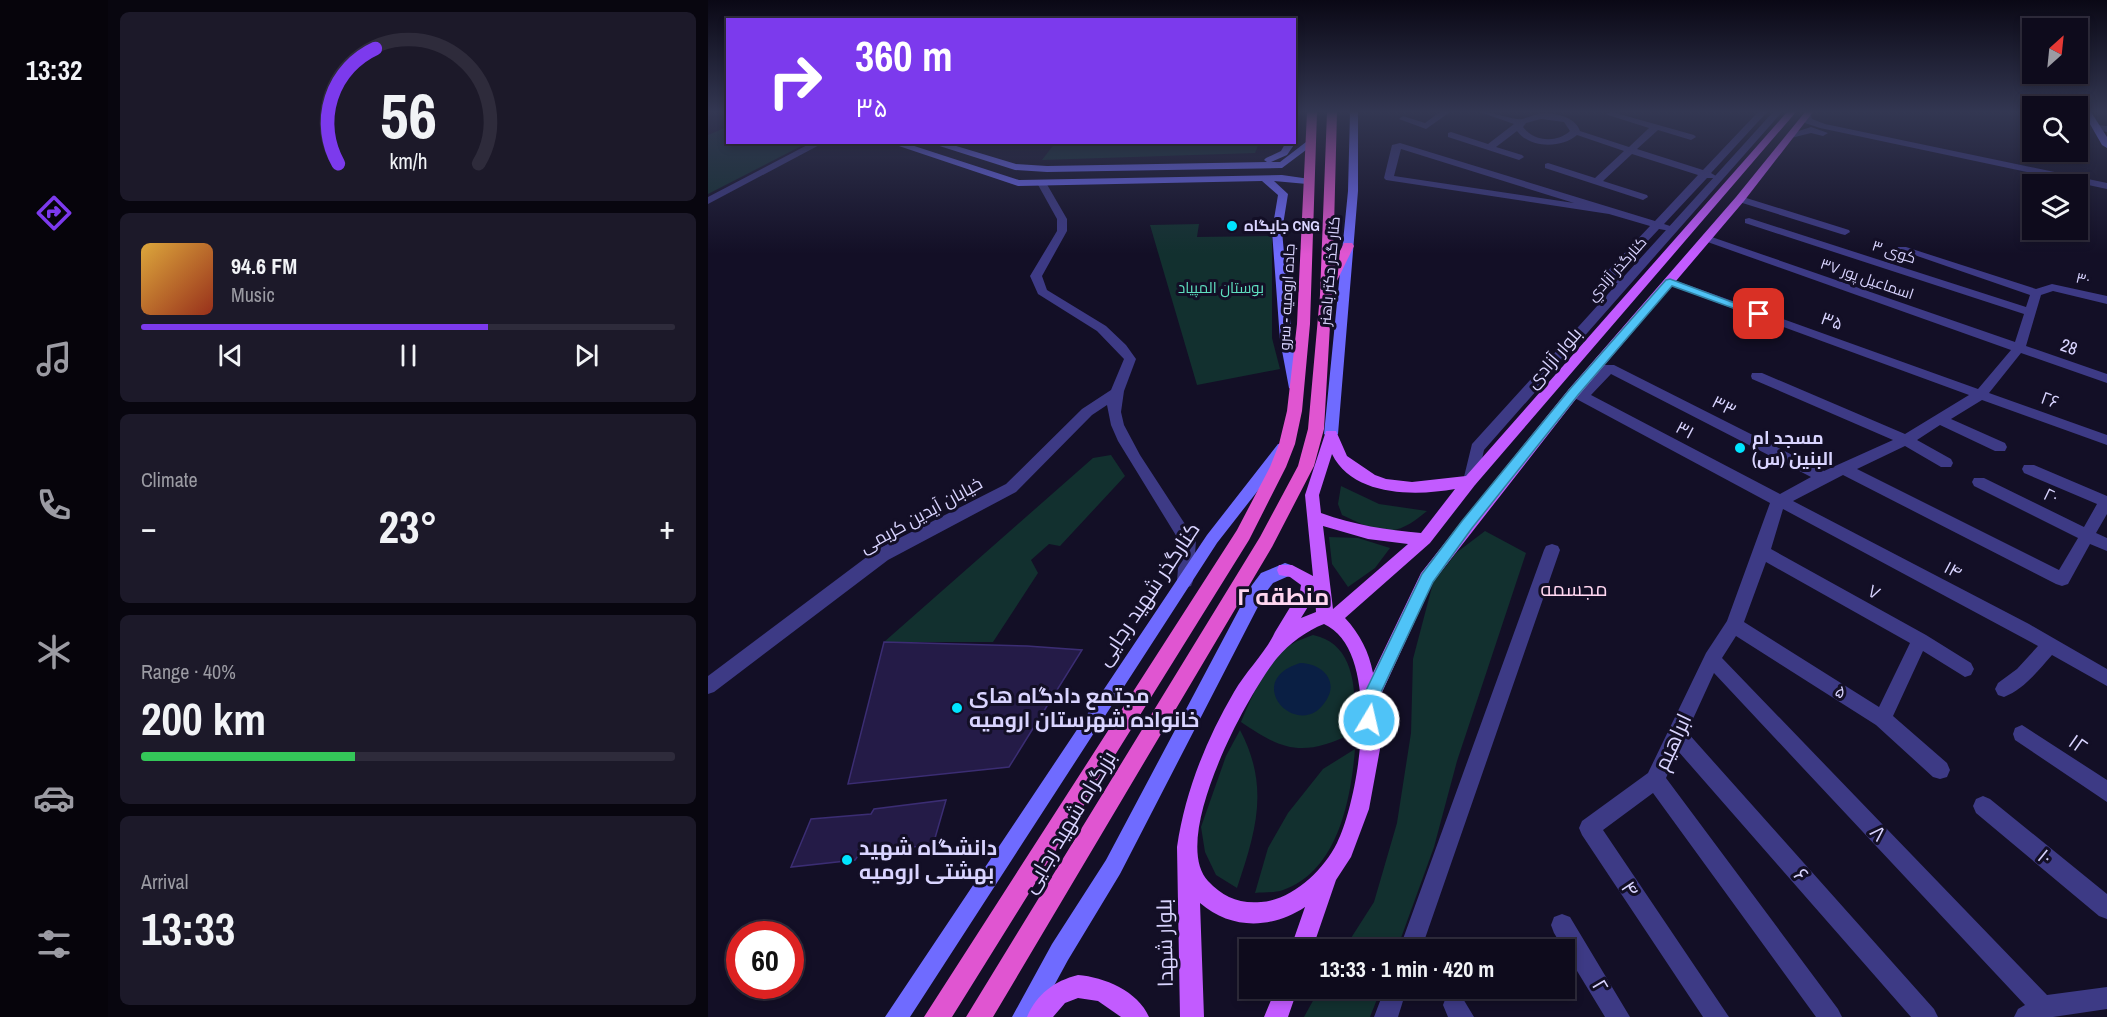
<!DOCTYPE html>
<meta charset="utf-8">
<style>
:root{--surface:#0e0b1c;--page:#1c1929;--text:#f1f3f6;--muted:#9b9ba3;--line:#2e2b3b;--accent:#7c3aed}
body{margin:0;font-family:"Archivo Narrow",Cairo,sans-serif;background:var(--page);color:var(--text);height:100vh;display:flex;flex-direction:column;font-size:22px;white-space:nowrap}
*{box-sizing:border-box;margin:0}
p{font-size:20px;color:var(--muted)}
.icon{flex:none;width:33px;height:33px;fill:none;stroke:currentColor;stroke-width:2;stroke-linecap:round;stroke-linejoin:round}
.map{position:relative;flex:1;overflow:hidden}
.panel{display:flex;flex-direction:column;gap:12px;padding:12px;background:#08060f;width:600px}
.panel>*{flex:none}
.banner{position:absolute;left:18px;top:18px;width:570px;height:126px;border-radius:0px;box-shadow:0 3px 9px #0003,0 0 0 2px var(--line);background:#7c3aed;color:#fff;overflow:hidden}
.needle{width:39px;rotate:27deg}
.controls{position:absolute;left:1314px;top:18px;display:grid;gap:12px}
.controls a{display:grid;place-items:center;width:66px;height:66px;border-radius:0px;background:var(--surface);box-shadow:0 3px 9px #0003,0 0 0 2px var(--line);font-size:30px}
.speed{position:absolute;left:18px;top:921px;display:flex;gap:12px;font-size:30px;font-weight:700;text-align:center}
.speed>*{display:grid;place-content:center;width:78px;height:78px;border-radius:50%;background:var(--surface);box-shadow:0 3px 9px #0003,0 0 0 2px var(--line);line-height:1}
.speed .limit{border:9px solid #d22;background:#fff;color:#111}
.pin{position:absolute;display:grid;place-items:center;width:51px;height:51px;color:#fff;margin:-26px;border-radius:12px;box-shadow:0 3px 9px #0006}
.me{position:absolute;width:66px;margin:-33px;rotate:9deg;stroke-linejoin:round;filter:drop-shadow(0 0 4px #0008)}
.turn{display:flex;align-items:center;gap:21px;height:126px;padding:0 30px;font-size:27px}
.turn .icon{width:78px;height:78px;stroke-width:2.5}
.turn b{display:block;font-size:42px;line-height:51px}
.big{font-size:45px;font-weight:700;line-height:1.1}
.panel .widget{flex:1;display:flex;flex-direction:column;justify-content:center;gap:9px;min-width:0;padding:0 21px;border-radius:9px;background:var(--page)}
.panel .dial{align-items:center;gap:0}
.dial svg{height:156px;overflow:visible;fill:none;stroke:var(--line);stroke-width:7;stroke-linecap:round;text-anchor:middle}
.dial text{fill:var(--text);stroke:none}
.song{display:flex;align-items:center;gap:18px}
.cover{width:72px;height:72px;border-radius:9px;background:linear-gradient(135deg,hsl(40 70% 55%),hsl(10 70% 35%))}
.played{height:6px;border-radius:3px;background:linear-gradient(90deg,var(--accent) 65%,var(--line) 65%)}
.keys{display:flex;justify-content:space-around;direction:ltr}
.heat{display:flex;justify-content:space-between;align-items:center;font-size:33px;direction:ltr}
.charge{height:9px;border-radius:4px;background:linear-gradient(90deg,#34c759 40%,var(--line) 0)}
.trip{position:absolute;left:531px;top:939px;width:336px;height:60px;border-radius:0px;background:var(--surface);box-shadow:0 3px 9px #0003,0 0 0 2px var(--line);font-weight:700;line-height:60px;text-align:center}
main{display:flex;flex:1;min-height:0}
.tabs{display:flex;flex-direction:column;width:108px;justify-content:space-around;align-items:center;background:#06040b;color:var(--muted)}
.tabs .icon{width:42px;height:42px}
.tabs .selected{color:var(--accent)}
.tabs b{font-size:27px;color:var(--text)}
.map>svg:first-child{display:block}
.green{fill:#12302f}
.water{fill:#0a1f44}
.building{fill:#241b47;stroke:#3b2d73;stroke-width:1.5}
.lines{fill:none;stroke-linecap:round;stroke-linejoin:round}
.minor{fill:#3d3a85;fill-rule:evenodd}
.tertiary{fill:#3d3a85;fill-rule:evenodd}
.secondary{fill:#6f6bff;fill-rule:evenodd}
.primary{fill:#c25bff;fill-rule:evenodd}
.trunk{fill:#e055d1;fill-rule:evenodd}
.route{fill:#4fc3f7;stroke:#337fa1;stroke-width:1.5}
.poi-dot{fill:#00e5ff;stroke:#130f26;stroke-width:2}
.labels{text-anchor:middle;stroke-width:6;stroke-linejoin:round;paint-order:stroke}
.far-poi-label{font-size:15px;font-weight:bold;fill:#d9d4ff;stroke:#130f26;text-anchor:start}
.far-street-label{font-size:15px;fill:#d9d4ff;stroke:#130f26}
.far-park-label{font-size:15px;fill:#5fe0c0;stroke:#130f26}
.street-label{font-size:18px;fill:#d9d4ff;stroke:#130f26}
.poi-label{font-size:18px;font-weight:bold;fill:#d9d4ff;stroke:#130f26;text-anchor:start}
.neighbourhood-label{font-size:20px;fill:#ffd6f0;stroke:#130f26}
.near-street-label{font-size:21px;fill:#d9d4ff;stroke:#130f26}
.near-poi-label{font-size:21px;font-weight:bold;fill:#d9d4ff;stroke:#130f26;text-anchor:start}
.district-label{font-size:24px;font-weight:bold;fill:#ffd6f0;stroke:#130f26}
</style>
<main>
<nav class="tabs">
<b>13:32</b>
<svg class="icon selected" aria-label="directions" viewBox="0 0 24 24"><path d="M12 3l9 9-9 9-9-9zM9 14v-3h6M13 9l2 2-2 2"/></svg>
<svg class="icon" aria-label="music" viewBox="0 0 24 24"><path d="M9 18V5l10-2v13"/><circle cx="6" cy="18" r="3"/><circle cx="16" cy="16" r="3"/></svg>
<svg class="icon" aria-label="phone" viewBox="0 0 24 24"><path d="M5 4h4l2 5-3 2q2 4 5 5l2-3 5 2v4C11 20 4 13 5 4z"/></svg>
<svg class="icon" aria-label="climate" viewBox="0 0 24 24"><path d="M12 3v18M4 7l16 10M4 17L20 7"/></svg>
<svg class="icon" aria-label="car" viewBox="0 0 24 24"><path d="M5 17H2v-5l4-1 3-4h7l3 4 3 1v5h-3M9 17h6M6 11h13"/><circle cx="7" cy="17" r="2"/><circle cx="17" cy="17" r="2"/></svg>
<svg class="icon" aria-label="filters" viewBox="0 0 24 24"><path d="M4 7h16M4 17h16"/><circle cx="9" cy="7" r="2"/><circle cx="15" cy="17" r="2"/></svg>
</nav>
<section class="panel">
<div class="widget dial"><svg viewBox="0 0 100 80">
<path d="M14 69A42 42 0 1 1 86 69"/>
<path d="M14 69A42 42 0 0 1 33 10" stroke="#7c3aed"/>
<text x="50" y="56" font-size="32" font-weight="700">56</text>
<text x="50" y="72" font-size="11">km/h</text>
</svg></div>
<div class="widget">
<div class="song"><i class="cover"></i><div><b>94.6 FM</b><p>Music</p></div></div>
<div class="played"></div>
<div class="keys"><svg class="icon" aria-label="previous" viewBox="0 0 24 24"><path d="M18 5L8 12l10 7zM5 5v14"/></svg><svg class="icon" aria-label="pause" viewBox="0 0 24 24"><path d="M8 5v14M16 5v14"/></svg><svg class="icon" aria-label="next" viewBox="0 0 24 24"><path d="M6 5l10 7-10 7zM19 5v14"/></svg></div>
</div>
<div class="widget"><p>Climate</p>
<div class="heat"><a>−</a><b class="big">23°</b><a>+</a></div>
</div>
<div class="widget"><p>Range · 40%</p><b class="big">200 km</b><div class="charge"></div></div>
<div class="widget"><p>Arrival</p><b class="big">13:33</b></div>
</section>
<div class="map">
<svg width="1399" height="1017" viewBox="0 0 1399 1017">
<rect width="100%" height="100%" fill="#130f26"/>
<path class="green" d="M 19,127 L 20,142 L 99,143 L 0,194 L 0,135 Z
M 347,143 L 347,142 L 551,143 L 547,153 L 334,160 Z
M 491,224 L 489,237 L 564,236 L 564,338 L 572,369 L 489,385 L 442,225 Z
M 403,455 L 417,476 L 352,546 L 341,544 L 323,560 L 330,573 L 285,642 L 176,642 L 385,458 Z
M 633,486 L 671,504 L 719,511 C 685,540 672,533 634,515 L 630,504 Z
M 777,531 L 818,553 L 749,761 L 726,847 L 689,949 L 636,949 L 666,902 L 689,823 L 703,733 L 705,659 L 725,583 L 748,553 Z
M 621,537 L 650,538 L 682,548 L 667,568 L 640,587 L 624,564 Z
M 605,635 C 650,644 648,697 646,733 C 596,756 578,753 533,722 C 543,698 560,657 584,644 C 590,640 598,638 605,635 Z
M 532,730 C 562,787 548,831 529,888 L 508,875 L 497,852 L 493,827 L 518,756 Z
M 647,749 C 643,799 630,871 575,890 C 567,893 556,892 547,893 L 560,848 L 580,813 L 615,769 Z
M 612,988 L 673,988 L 673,989 L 662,1017 L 596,1017 Z"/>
<path class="water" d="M 592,663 C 611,663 631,678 619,699 C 593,745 531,682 592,663 Z"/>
<path class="building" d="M 176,642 L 319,646 L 374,650 L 301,767 L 140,784 Z
M 238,800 L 225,845 L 153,852 L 147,860 L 83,867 L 103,819 L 163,814 L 166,809 Z"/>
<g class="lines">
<path class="minor" d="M 732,112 L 742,112 L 718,129 L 691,119 L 695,116 L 717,123 Z
M 772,112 C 785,112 796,117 809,119 C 816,120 824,115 831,114 C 845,112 867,116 872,131 L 921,147 L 941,128 L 897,114 L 904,112 L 986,135 L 988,137 L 983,140 L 950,130 L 929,149 L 995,170 L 1050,112 L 1059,112 L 1003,173 L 1008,176 L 1006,178 L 999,178 L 956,224 L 968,228 L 968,232 L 951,229 L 907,276 L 922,283 L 916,286 L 894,277 L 942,226 L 901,214 L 678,180 L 676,178 L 684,145 L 692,143 L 947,221 L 990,175 L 924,154 L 895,181 L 939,195 L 940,197 L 935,200 L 837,168 L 837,164 L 840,163 L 887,178 L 916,151 L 869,135 C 853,149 821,148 809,131 L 788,147 L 814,155 L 816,157 L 811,160 L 740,137 L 740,133 L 743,132 L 780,144 L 806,124 ZM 833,119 L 856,122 L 862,131 C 849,143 826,142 815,127 L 818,123 ZM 693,149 L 866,203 L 686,176 Z
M 1389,125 L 1399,126 L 1399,132 L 1386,130 L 1386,126 Z
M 105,142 L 117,142 L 0,204 L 0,197 Z
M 331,181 L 337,181 L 359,219 L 359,231 L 334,276 L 339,290 L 398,326 L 418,345 L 428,359 L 416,391 L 413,412 L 416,425 L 432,455 L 488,541 L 485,581 L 483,586 L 477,588 L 471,586 L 469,581 L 472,542 L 410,441 L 403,425 L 399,405 L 384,415 L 308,492 L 180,560 L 6,692 L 0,694 L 0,676 L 168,550 L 298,484 L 374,409 L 403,390 L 416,359 L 389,331 L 330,294 L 322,276 L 349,231 L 349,219 L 329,183 Z
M 1032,196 L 1141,230 L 1142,232 L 1137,235 L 1133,234 L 1028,201 L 1027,199 Z
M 1041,218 L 1318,307 L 1322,295 L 1189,249 L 1190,247 L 1198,247 L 1328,289 L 1344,284 L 1399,296 L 1399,304 L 1345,291 L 1333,295 L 1318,346 L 1399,374 L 1399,383 L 1313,353 L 1281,393 L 1399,435 L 1399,445 L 1274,400 L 1243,419 L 1297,443 L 1299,447 L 1297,451 L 1287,451 L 1232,425 L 1209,440 L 1243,459 L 1245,463 L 1243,467 L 1233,467 L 1197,446 L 1149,469 L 1351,570 L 1370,538 L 1266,486 L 1264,482 L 1266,478 L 1276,478 L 1376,527 L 1389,504 L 1316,473 L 1314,469 L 1316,465 L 1326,465 L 1399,496 L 1399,514 L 1388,533 L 1399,538 L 1399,551 L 1382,544 L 1360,584 L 1354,586 L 1348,584 L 1135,475 L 1085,501 L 1321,624 L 1399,669 L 1399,686 L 1344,655 C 1330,671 1316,689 1296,697 L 1290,695 L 1287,689 L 1290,683 L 1309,669 L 1330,646 L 1075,509 L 1063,549 L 1218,635 L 1263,663 L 1266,669 L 1263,675 L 1257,677 L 1215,651 L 1185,716 L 1239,763 L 1242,770 L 1239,777 L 1232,779 L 1225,777 L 1168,725 L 1028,636 L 1014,658 L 1339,995 L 1399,987 L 1399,1009 L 1345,1017 L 1306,1017 L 1310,1009 L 1317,1005 L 1006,673 L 979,732 L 1226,1009 L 1230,1017 L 1203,1017 L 970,751 L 958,778 L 1130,1009 L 1134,1017 L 1108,1017 L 945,793 L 895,830 L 1021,1017 L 995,1017 L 874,835 L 871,828 L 874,821 L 940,773 L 998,653 L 1019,621 L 1062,503 L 861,395 L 859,392 L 861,389 L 873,390 L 896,365 L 906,365 L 1116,471 L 1185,440 L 1044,379 L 1043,376 L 1044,373 L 1054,373 L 1197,434 L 1261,395 L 958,284 L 958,280 L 966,280 L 1270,389 L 1303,350 L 994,240 L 993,238 L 998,235 L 1307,342 L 1316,314 L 1037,223 L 1037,219 ZM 903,374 L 1103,477 L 1072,494 L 883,395 ZM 1058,562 L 1202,643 L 1171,707 L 1036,622 Z
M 844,544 L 850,546 L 852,550 L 713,950 L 691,950 L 836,550 L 838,546 Z
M 1314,725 L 1399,780 L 1399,802 L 1307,740 L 1305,734 L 1307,728 Z
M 1275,796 L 1282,799 L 1399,894 L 1399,919 L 1391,916 L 1268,813 L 1265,806 L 1268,799 Z
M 854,914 L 862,917 L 922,1017 L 897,1017 L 846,933 L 843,925 L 846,917 Z
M 677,988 L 699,988 L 690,1017 L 666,1017 Z
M 746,994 L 754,997 L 766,1017 L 740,1017 L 735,1005 L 738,997 Z"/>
<path class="tertiary" d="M 1065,112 L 1074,112 L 776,450 L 769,481 L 767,485 L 757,485 L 755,481 L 764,444 Z
M 1096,112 L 1102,112 L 1104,119 L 1117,124 L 1399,183 L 1399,189 L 1112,128 L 1097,123 Z
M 1103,127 L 1120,133 L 1115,136 L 1103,133 L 1083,138 L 1078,135 Z"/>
<path class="secondary" d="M 642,112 L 650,112 L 650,191 L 630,434 L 623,439 L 616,434 L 640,191 Z
M 1375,112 L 1383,112 L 1399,137 L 1399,148 L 1394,145 Z
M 586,140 L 588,142 L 579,155 L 563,162 L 572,162 L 598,142 L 606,144 L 574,168 L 339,172 L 307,170 L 219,142 L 235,142 L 308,164 L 339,166 L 559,162 L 556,160 L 558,158 L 573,151 L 578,142 L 586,142 Z
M 179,142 L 194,142 L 311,180 L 574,175 L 602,179 L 604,181 L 599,184 L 566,181 L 580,194 L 574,231 L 584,340 L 595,388 L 588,392 L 581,388 L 572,340 L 564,231 L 570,195 L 554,181 L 310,186 Z
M 575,443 L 582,448 L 580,452 L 509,543 L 202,1017 L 177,1017 L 499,535 L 570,444 Z
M 577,563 L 583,565 L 585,570 L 583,575 L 565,583 L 556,595 L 412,874 L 360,960 L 329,1017 L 304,1017 L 344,944 L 398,860 L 544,585 L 553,573 Z"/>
<path class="primary" d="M 1079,112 L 1088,112 L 767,485 L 722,543 L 637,618 C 652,634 661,652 665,673 L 713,573 L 754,521 L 861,389 L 1028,197 L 1097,112 L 1105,112 L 1036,201 L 871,395 L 725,582 L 670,701 L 672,749 L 661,809 L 643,857 L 628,880 L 604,950 L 582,950 L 597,907 C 564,929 523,930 492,903 L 496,1017 L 472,1017 L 469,847 C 477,792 498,740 526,692 C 538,671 558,652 567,632 L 592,591 L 593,585 L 582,577 L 571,575 L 569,570 L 571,565 L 584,565 L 605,576 L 597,495 L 618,431 L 628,431 L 639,456 L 667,475 L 678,479 L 704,482 L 758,476 ZM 624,454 C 645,497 708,496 747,489 L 713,533 C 679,530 646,525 613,513 L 611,495 ZM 615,526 L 660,539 L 700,544 L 625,609 ZM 607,595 L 608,612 L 593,618 L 606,597 ZM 616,624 C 675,651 652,796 629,843 C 615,871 584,900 553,902 C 531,904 515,897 500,881 C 461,839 539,695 569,658 C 582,643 598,631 616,624 Z
M 370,975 C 396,977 430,991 441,1017 L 413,1017 L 390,1001 L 370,998 L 357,1003 L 345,1017 L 319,1017 C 329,994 346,981 370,975 Z
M 568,988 L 590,988 L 580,1017 L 556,1017 Z"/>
<path class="trunk" d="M 599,112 L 609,112 L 602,324 L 594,411 L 587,444 L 578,467 L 541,540 L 244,1017 L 216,1017 L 529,530 L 562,467 L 571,444 L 579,411 L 589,324 Z
M 619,112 L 629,112 L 625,265 L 636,243 L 644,243 L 646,246 L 624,291 L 616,429 L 606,466 L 564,547 L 285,1017 L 258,1017 L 552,537 L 590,466 L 600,429 L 612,295 Z"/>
</g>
<linearGradient id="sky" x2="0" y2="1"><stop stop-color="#0a0815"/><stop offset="0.44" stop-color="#333752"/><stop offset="1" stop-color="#333752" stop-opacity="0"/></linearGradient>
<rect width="1399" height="254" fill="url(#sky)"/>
<path class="route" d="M 962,279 L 1056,314 L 1055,316 L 1047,316 L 964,286 L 870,395 L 764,528 L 725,582 L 668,703 L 670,720 L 667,725 L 661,728 L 655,725 L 652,703 L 714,574 L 754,521 L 862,389 L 958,280 Z"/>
<g class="poi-dot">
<circle cx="524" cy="226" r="6"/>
<circle cx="1032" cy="448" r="6"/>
<circle cx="249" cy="708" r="6"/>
<circle cx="139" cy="860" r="6"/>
</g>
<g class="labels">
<g class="far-poi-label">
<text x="536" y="231">جایگاه CNG</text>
</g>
<g class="far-street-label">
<text transform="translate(1186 252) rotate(18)" y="5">کوی ۳</text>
<text transform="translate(909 269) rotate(-48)" y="5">کنارگذر آزادي</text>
<text transform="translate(622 271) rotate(-85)" y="5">کنار گذر دکتر باهنر</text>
<text transform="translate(1159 279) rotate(19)" y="5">اسماعیل پور ۳۷</text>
<text transform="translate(1375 279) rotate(13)" y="5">۳۰</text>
<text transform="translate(579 297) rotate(-87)" y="5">جاده ارومیه - سرو</text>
</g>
<g class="far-park-label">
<text x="513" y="293">بوستان المپیاد</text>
</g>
<g class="street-label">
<text transform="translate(1124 321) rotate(20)" y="6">۳۵</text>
<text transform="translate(1361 347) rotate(19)" y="6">28</text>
<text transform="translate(846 358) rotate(-49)" y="6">بلوار آزادی</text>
<text transform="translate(1342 400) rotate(20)" y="6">۲۶</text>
<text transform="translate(1016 406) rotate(27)" y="6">۳۳</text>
<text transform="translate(977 430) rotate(28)" y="6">۳۱</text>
<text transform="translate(1343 496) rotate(26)" y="6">۲۰</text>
<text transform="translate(213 515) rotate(-29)" y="6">خیابان آیدین کریمی</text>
<text transform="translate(1245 570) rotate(28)" y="6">۱۴</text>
<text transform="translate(1166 592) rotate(29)" y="6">۷</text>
<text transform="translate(1133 692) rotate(33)" y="6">۵</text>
</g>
<g class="poi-label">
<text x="1044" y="444">مسجد ام<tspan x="1044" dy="21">البنین (س)</tspan></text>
</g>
<g class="neighbourhood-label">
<text x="866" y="596">مجسمه</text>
</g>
<g class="near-street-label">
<text transform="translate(440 594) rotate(-56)" y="7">کنارگذر شهید رجایی</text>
<text transform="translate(965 742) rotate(-65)" y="7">ابراهیم</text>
<text transform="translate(1370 744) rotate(35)" y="7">۱۲</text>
<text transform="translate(361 822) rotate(-59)" y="7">بزرگراه شهید رجایی</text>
<text transform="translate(1170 833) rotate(46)" y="7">۸</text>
<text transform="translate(1337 857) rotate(39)" y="7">۱۰</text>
<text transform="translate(1093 875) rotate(49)" y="7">۶</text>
<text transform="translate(922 889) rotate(56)" y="7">۴</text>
<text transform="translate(457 943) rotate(-91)" y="7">بلوار شهدا</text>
<text transform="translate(892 986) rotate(59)" y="7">۲</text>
</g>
<g class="near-poi-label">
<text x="261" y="703">مجتمع دادگاه های<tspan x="261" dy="24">خانواده شهرستان ارومیه</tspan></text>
<text x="151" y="855">دانشگاه شهید<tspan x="151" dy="24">بهشتی ارومیه</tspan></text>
</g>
<g class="district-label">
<text x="575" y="605">منطقه ۲</text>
</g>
</g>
</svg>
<div class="controls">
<a><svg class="needle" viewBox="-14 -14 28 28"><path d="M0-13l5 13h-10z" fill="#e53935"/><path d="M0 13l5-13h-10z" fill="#9b9ba3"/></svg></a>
<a><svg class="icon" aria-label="search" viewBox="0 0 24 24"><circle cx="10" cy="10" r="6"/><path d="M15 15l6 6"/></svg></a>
<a><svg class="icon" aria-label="layers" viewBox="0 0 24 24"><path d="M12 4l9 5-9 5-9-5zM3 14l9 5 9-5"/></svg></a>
</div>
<div class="speed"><div class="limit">60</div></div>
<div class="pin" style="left:1051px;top:314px;background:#d93025"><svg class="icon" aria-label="arrive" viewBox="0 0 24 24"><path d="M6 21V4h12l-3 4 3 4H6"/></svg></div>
<svg class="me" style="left:661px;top:720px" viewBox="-20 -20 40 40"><circle r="17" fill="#4fc3f7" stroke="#fff" stroke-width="3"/><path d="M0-11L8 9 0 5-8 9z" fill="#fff"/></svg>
<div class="trip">13:33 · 1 min · 420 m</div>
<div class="banner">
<div class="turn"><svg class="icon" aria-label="right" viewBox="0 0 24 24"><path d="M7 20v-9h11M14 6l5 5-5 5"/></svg><div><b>360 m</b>۳۵</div></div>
</div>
</div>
</main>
